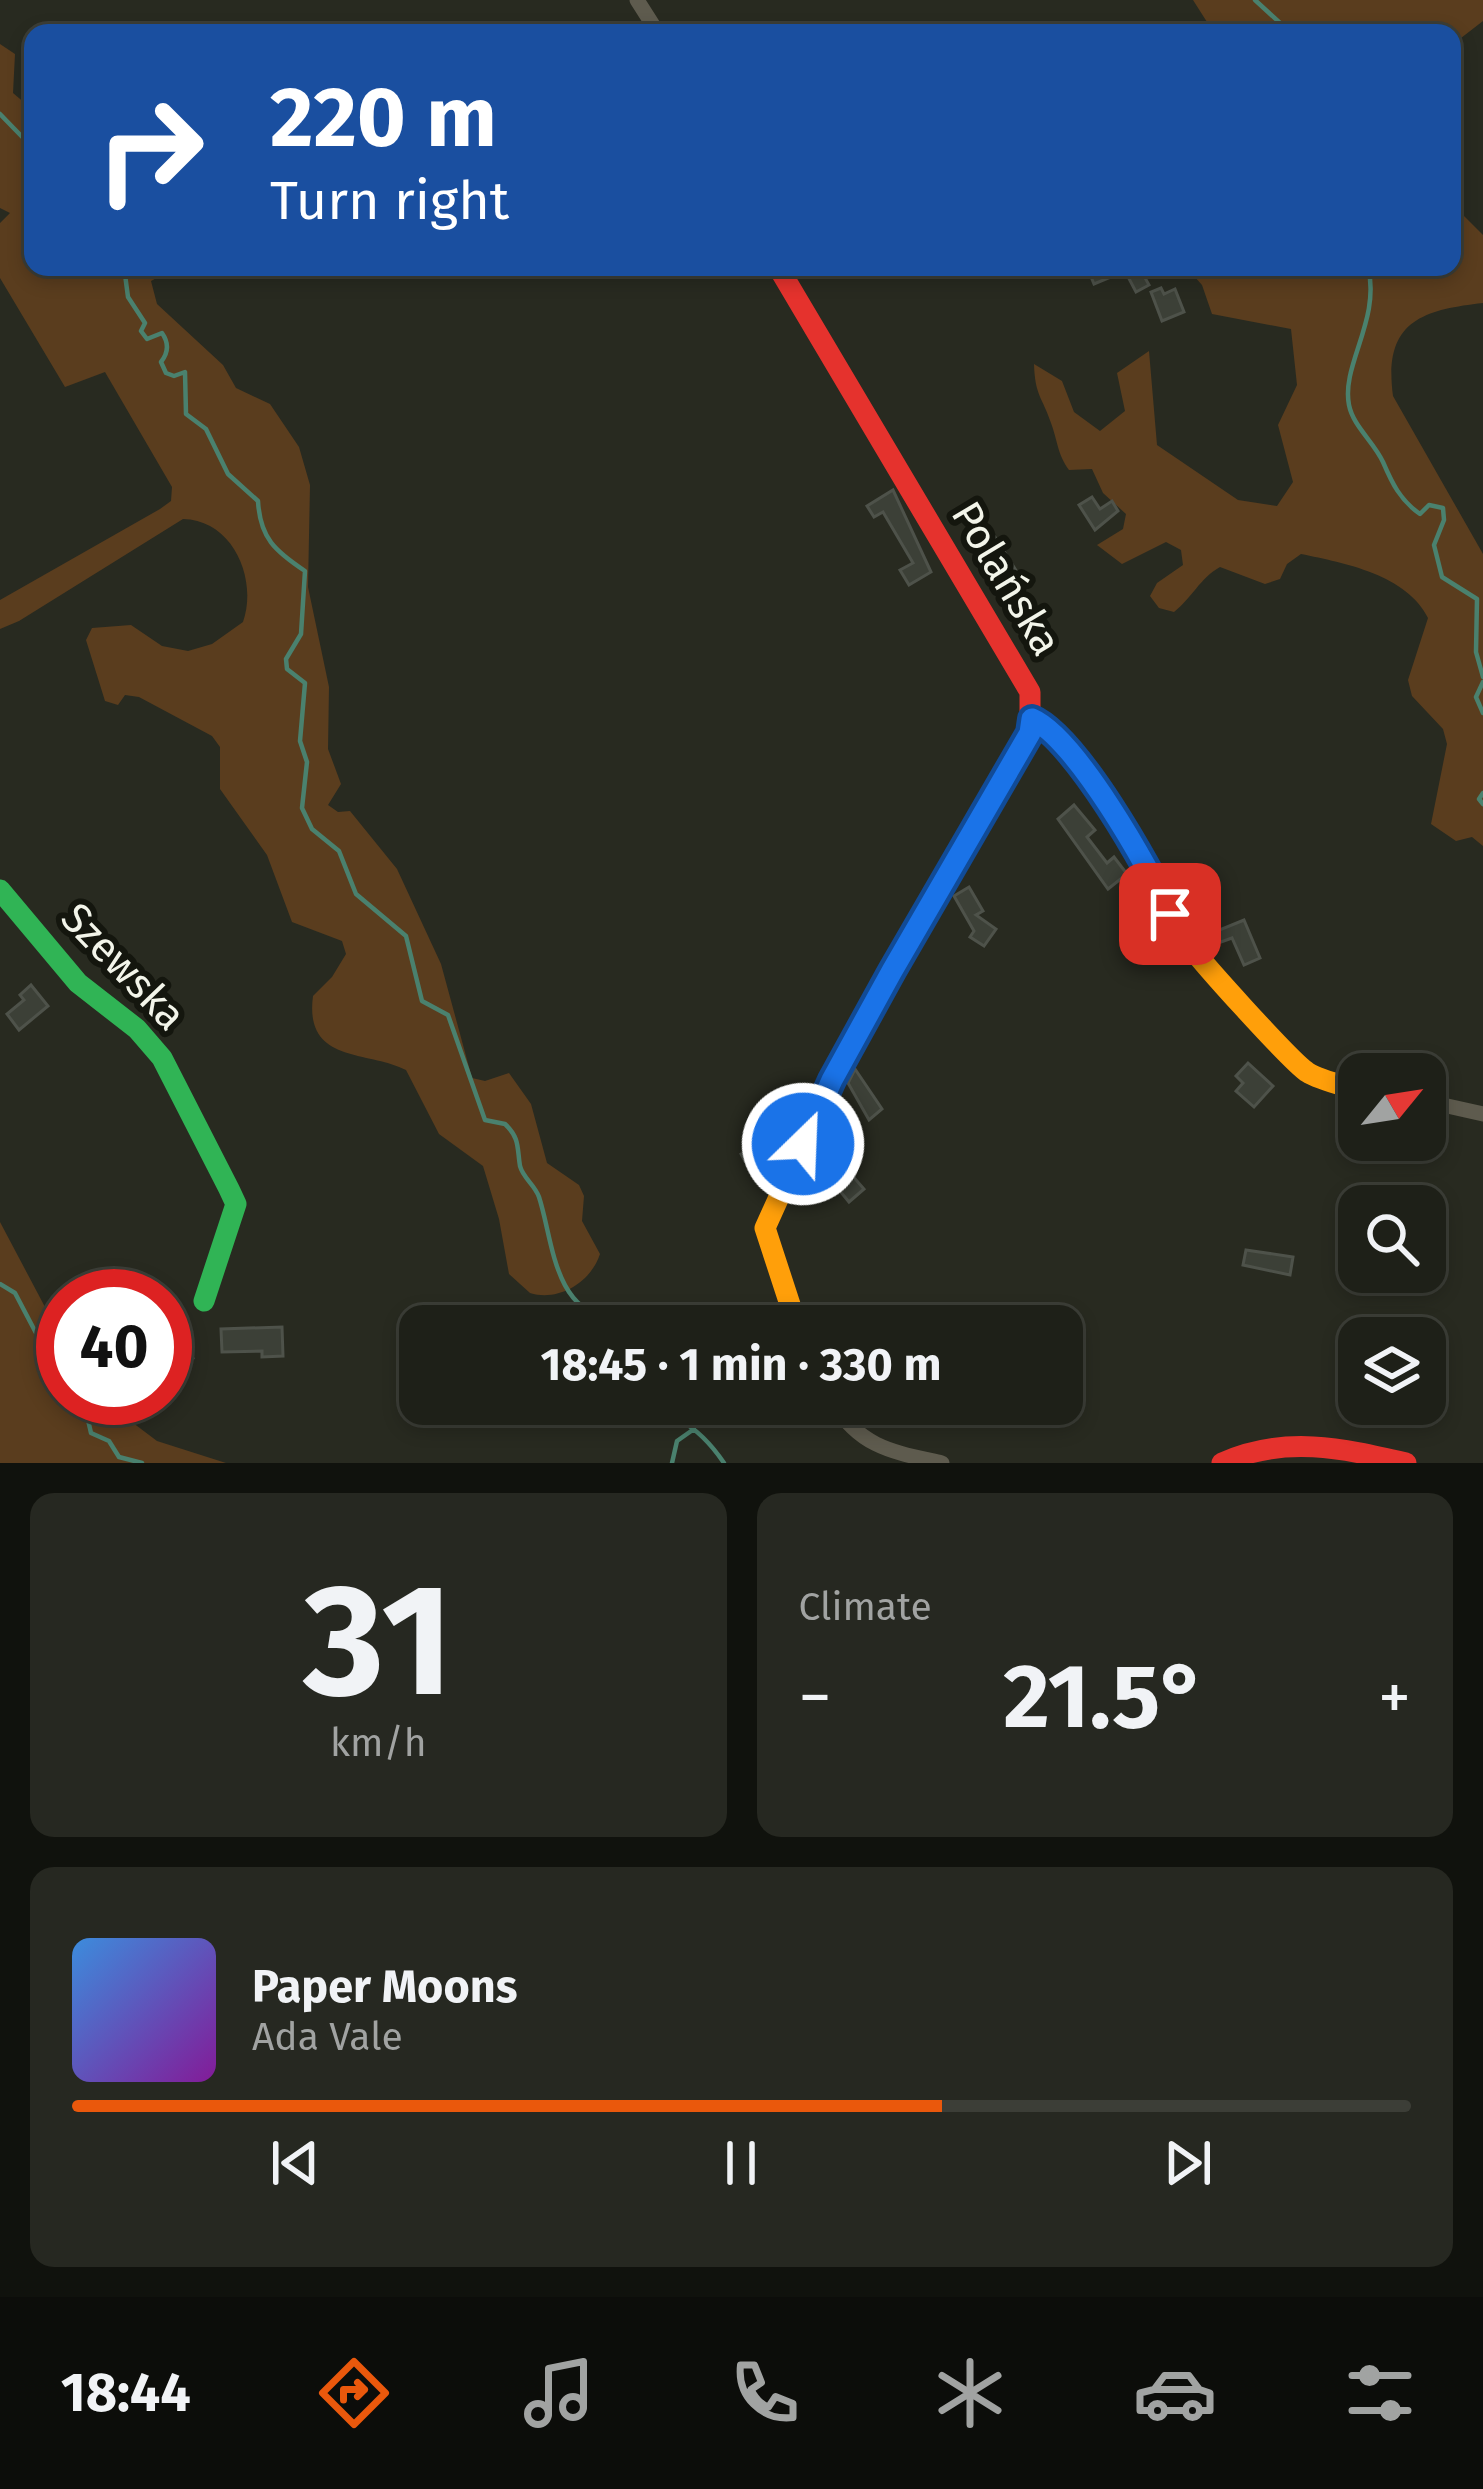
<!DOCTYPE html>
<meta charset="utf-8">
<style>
:root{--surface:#1e2018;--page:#262821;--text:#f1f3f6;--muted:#a1a3a2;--line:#3c3e37;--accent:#ea580c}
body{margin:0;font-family:"Fira Sans",sans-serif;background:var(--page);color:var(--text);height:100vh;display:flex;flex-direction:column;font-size:45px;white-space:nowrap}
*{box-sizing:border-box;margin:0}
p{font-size:39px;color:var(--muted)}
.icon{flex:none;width:66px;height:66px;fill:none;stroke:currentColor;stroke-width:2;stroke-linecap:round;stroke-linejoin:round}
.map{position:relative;height:1463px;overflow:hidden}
.drawer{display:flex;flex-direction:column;gap:30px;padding:30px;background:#10120d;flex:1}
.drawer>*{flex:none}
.guide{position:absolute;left:24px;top:24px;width:1437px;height:252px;border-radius:24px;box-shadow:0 6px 18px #0003,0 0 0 3px var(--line);background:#1a4fa0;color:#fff;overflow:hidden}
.needle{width:78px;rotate:60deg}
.controls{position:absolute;left:1338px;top:1053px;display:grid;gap:24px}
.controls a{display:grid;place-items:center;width:108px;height:108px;border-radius:24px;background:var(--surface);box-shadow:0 6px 18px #0003,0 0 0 3px var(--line);font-size:60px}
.speed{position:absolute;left:36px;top:1269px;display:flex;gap:24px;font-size:60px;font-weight:700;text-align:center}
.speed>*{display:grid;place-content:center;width:156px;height:156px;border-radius:50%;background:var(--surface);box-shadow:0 6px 18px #0003,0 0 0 3px var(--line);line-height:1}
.speed .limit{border:18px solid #d22;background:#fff;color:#111}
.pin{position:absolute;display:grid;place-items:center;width:102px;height:102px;color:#fff;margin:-51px;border-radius:24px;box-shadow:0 6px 18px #0006}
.me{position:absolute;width:132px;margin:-66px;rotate:24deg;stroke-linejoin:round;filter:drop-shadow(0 0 9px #0008)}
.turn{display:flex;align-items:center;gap:42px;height:252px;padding:0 48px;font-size:54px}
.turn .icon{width:156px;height:156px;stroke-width:2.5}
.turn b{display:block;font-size:84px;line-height:102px}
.big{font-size:90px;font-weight:700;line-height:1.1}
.drawer .card{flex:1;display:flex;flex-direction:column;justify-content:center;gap:18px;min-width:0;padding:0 42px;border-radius:24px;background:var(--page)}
.drawer .dial{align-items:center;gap:0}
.dial b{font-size:156px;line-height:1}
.song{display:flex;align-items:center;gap:36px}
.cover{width:144px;height:144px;border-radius:18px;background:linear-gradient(135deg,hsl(210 70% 55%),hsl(290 70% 35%))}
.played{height:12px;border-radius:6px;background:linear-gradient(90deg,var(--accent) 65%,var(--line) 65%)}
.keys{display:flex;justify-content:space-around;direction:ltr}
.heat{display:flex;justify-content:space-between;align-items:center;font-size:66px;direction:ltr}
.drawer .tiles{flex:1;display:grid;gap:30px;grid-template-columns:1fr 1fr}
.card:last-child{grid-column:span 2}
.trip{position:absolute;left:399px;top:1305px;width:684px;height:120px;border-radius:24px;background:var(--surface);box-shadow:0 6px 18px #0003,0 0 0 3px var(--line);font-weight:700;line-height:120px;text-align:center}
.menu{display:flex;height:192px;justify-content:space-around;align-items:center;background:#0c0d0a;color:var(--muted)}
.menu .icon{width:84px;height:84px}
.menu .current{color:var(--accent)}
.menu b{font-size:54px;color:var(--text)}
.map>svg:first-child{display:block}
.green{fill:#5a3d1e}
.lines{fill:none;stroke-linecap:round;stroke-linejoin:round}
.stream{stroke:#4a816e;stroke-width:4.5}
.building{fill:#3c4037;stroke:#4e524a;stroke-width:3}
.street{stroke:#5e5b4e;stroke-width:15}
.fast{stroke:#30b455;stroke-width:21}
.slow{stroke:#ff9f0a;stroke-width:21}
.jam{stroke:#e5322d;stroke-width:21}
.route-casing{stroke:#114b97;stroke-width:30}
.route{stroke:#1a73e8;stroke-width:21}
.labels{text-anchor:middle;stroke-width:12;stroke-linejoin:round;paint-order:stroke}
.street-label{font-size:42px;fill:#f3f5ea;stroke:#14160e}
</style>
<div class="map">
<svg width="1483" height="1463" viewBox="0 0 1483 1463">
<rect width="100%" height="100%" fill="#282a20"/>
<path class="green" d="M 1193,0 L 1483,0 L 1483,21 L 1452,45 L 1452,33 L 1214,33 Z
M 0,44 L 15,54 L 13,93 L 33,110 L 33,267 L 177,267 L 151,281 L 157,304 L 223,365 L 236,388 L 270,404 L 299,447 L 310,485 L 308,587 L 329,687 L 328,749 L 341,784 L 328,805 L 338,812 L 350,811 L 397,869 L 441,964 L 472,1078 L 485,1081 L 509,1073 L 531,1104 L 547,1163 L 579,1185 L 584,1196 L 582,1221 L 600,1254 C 591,1282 559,1302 530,1293 L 509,1274 L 499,1219 L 483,1166 L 439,1134 L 406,1070 C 367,1050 304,1064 313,996 L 332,977 L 346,954 L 342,941 L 292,922 L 267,855 L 220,789 L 220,747 L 212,736 L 139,697 L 125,695 L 118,705 L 105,701 L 86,640 L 92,628 L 131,625 L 162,646 L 188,651 L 212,644 L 243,622 C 258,579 233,520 183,519 L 19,621 L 0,629 L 0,600 L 160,509 L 171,501 L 172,487 L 105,372 L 65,387 L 0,278 L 0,223 L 10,213 L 0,208 Z
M 1452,204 L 1483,235 L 1483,303 C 1421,310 1383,322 1393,396 L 1483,554 L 1483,846 L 1472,837 L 1456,841 L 1431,824 L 1447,744 L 1443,729 L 1412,696 L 1408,680 L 1428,618 C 1407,575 1345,563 1301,554 L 1287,564 L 1280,579 L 1265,584 L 1220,567 C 1200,578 1192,598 1174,612 L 1159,608 L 1150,596 L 1157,583 L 1183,565 L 1181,550 L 1166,542 L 1122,564 L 1097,545 L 1123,529 L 1126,514 L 1103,493 L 1092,469 L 1069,470 C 1057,453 1058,442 1051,423 C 1042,396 1035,396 1034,364 L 1062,381 L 1074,412 L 1100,431 L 1125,411 L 1117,373 L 1149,351 L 1157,445 L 1238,500 L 1277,506 L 1293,482 L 1278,425 L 1297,385 L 1291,329 L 1212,314 L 1202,285 L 1186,267 L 1452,267 Z
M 0,1222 L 63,1341 L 63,1398 L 100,1398 L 157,1441 L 226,1463 L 0,1463 Z"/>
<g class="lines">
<path class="stream" d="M 1255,0 L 1291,33
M 0,114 L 33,148
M 124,267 L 128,297 L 145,323 L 141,331 L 147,339 L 162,333 C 169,343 169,352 161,362 L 166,373 L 174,376 L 185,372 L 186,414 L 206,429 L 228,474 L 258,501 C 260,538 275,551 305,571 L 301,634 L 286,659 L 287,669 L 305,683 L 300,741 L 307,762 L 302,808 L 312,829 L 339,851 L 356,894 L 406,936 L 422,1001 L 448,1015 L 485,1120 L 505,1124 C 520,1138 517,1148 520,1166 C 523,1178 535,1185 539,1197 C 553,1240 553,1308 609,1319 L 611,1326
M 1368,267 C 1381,320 1341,365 1349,405 C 1353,426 1374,442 1383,462 C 1392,483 1400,500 1420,514 L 1429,505 L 1443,508 L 1444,520 L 1434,545 L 1442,577 L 1477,599 L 1476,652 L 1483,677
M 1483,682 L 1476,697 L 1483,713
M 1483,793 L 1479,799 L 1483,804
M 0,1284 L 15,1293 L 36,1333 L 63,1367
M 83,1398 L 91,1433 L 109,1441 L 119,1457 L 142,1463
M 624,1404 C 671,1411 697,1423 724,1463
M 672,1463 L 677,1441 L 694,1429"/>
</g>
<path class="building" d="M 1087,267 L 1139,267 L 1149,285 L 1136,292 L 1125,271 L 1094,284 Z
M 1161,288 L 1164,294 L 1175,289 L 1184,312 L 1162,321 L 1151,292 Z
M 893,490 L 931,572 L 909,585 L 900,570 L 913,563 L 883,512 L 874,517 L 867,506 Z
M 1092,497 L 1100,509 L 1112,501 L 1118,511 L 1095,530 L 1079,505 Z
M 995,537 L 1017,572 L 1002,581 L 980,546 Z
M 1074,805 L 1095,830 L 1087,837 L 1107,863 L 1114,857 L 1127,874 L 1108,889 L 1058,819 Z
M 969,887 L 983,911 L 976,915 L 996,929 L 984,946 L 970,937 L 974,931 L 954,896 Z
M 1244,920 L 1260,958 L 1244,965 L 1232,938 L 1210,946 L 1202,937 Z
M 31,985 L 48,1006 L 19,1030 L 7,1014 L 24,1000 L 20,995 Z
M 1248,1063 L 1273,1086 L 1254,1107 L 1236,1091 L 1243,1083 L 1236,1076 Z
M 855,1069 L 882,1109 L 869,1120 L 848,1083 Z
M 783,1116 L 793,1130 L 785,1147 L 773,1156 L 775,1160 L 752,1174 L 741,1154 L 778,1133 L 772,1124 Z
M 823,1142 L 864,1189 L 849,1202 L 813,1158 Z
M 1246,1250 L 1293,1257 L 1290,1275 L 1243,1265 Z
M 180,1323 L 193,1358 L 176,1364 L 165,1329 Z
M 282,1327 L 283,1356 L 262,1357 L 262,1351 L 222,1352 L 221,1329 Z"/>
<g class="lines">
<path class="street" d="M 637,0 L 658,33
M 1425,1101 L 1483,1114
M 834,1404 C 861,1448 894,1452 942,1463"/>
<path class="fast" d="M 0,890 L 78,983 L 137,1029 L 162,1058 L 229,1189 L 236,1204 L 204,1301"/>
<path class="slow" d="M 1032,719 C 1100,765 1143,866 1183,936 C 1192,953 1291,1061 1307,1072 C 1321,1081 1343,1085 1359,1090
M 797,1326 L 765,1228 L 832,1080 L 909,946"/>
<path class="jam" d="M 778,267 L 1030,692 L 1030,733 L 909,946
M 1222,1463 C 1284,1435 1342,1448 1406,1463"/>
</g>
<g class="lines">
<defs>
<path id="route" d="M 803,1144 L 832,1080 L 892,971 L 1030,733 L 1032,719 C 1075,737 1150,869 1170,914"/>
</defs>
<use href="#route" class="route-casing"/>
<use href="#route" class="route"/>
</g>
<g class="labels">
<g class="street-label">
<text transform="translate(1007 578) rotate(59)" y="15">Polańska</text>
<text transform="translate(124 966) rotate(46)" y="15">Szewska</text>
</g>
</g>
</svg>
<div class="controls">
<a><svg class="needle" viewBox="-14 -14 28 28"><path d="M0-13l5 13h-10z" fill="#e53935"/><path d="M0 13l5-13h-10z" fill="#a1a3a2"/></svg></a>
<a><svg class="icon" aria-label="search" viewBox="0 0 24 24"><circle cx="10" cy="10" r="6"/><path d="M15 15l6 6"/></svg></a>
<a><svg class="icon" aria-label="layers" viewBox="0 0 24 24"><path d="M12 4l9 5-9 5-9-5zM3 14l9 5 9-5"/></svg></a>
</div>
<div class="speed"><div class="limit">40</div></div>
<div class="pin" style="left:1170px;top:914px;background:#d93025"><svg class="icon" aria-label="arrive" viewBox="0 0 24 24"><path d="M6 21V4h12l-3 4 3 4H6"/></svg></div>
<svg class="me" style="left:803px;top:1144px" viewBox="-20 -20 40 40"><circle r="17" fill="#1a73e8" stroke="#fff" stroke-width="3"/><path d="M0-11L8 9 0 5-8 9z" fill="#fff"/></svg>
<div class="trip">18:45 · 1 min · 330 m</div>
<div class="guide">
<div class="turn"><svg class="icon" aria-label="right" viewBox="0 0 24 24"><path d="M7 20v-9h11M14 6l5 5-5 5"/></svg><div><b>220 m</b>Turn right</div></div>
</div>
</div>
<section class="drawer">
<div class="tiles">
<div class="card dial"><b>31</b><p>km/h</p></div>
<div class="card"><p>Climate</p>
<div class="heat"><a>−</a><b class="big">21.5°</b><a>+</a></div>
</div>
<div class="card">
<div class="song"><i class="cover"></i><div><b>Paper Moons</b><p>Ada Vale</p></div></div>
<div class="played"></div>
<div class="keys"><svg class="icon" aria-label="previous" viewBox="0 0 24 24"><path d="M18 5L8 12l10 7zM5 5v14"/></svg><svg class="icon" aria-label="pause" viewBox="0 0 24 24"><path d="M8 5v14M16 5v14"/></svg><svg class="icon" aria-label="next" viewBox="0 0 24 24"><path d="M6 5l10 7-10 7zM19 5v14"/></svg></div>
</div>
</div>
</section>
<nav class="menu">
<b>18:44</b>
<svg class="icon current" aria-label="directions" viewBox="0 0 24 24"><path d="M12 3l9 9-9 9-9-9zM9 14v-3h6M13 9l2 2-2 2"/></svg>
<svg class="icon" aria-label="music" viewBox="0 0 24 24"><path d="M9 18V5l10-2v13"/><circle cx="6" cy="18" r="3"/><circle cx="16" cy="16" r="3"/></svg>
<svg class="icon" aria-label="phone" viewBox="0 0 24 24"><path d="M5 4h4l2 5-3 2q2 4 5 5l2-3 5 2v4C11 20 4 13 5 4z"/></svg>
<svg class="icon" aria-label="climate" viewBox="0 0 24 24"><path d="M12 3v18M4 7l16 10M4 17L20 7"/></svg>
<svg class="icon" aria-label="car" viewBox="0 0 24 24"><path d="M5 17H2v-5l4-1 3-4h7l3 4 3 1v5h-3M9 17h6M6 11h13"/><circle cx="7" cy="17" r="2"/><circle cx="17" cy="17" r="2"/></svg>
<svg class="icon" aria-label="filters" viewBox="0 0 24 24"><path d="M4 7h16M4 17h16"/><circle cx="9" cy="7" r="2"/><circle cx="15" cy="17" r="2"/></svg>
</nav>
